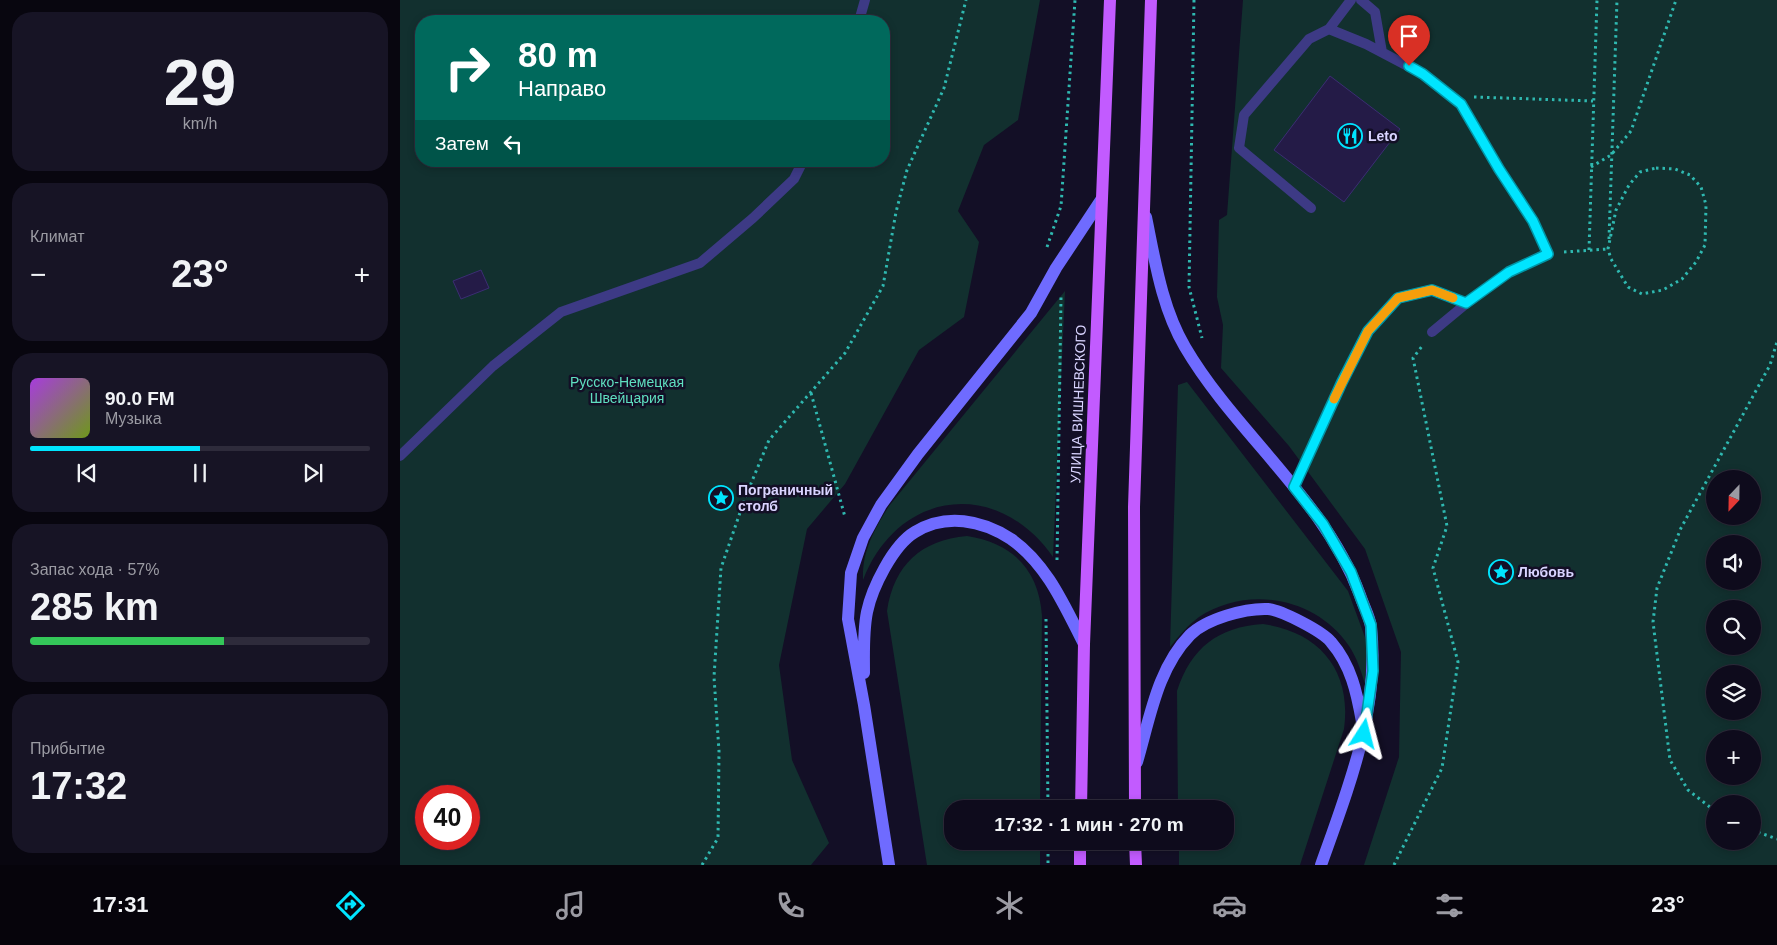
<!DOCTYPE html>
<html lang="ru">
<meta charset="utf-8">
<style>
:root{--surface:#0e0b1c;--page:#171425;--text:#f1f3f6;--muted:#9b9ba3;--line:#2e2b3b;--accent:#00e5ff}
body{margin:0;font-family:Arial,sans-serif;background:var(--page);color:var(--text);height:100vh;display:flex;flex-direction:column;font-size:19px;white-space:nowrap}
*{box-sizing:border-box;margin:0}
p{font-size:16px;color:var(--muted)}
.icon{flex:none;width:28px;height:28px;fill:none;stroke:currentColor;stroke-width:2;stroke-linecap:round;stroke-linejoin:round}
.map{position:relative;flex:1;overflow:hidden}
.panel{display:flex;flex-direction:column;gap:12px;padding:12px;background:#08060f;width:400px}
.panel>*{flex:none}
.banner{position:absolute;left:15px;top:15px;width:475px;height:152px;border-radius:20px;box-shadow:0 2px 8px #0003,0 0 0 1px var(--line);background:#00695c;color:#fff;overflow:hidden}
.needle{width:32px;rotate:202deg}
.tools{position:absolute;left:1306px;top:470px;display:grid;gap:10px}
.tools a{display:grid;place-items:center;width:55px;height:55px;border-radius:50%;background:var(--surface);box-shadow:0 2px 8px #0003,0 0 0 1px var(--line);font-size:25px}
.speed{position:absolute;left:15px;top:785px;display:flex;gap:10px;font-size:25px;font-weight:700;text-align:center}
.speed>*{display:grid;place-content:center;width:65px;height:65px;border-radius:50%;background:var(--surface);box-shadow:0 2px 8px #0003,0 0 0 1px var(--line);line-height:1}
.speed .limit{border:8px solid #d22;background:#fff;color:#111}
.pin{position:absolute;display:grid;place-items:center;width:42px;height:42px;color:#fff;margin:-51px -21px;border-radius:50% 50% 50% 0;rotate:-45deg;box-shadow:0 0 5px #0007}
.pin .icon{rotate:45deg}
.me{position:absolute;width:55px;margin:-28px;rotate:9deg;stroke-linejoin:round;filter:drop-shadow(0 0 4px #0008)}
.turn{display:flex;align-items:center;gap:18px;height:105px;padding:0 20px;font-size:22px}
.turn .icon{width:65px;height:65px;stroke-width:2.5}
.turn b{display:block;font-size:35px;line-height:42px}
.then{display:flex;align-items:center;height:48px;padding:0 20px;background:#0003;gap:10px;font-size:19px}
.big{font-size:38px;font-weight:700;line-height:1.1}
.panel .widget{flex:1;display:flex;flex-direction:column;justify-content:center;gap:8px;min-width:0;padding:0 18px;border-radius:20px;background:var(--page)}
.panel .dial{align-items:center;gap:0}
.dial b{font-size:65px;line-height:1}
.song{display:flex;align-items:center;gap:15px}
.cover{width:60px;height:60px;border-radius:8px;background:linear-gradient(135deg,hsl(280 70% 55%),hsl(80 70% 35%))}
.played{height:5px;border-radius:2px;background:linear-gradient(90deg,var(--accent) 50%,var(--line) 50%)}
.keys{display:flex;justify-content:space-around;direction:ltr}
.heat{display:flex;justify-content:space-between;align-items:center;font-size:28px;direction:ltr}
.charge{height:8px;border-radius:4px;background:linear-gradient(90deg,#34c759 57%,var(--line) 0)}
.trip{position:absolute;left:544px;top:800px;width:290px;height:50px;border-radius:20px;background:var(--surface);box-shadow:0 2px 8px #0003,0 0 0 1px var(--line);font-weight:700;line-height:50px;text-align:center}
.tab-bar{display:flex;height:80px;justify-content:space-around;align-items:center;background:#06040b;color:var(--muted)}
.tab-bar .icon{width:35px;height:35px}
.tab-bar .selected{color:var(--accent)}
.tab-bar b{font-size:22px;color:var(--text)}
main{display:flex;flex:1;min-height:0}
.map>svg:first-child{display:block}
.green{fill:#12302f;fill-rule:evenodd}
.building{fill:#241b47;stroke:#3b2d73}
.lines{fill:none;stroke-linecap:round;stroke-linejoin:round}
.path{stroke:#2fb8b0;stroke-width:3;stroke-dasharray:2.5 4;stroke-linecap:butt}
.lane{stroke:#3d3a85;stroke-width:10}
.secondary{stroke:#6f6bff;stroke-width:12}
.primary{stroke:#c25bff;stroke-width:12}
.route-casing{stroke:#0095a6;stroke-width:12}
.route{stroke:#00e5ff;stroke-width:9}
.slow{stroke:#f59e0b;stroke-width:9}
.labels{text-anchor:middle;stroke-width:5;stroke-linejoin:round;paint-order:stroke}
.poi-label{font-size:14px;font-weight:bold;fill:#d9d4ff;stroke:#130f26;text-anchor:start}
.park-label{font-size:14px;fill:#5fe0c0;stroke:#130f26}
.street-label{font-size:14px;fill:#d9d4ff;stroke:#130f26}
</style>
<main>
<section class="panel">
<div class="widget dial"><b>29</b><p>km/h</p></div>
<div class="widget"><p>Климат</p>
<div class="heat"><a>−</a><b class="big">23°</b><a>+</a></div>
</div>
<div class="widget">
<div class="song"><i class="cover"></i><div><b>90.0 FM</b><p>Музыка</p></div></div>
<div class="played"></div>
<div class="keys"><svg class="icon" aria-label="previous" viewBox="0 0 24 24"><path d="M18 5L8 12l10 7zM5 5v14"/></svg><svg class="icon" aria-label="pause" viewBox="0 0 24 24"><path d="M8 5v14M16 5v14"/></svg><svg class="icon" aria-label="next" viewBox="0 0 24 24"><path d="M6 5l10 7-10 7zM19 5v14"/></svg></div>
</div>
<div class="widget"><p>Запас хода · 57%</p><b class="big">285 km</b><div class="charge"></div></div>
<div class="widget"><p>Прибытие</p><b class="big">17:32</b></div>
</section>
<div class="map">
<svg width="1377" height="865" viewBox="0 0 1377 865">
<rect width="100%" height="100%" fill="#130f26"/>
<path class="green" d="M 0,0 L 640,0 L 618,120 L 584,145 L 558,211 L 579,242 L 564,317 L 519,350 L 445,484 L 407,529 L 379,665 L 392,760 L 429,843 L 411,865 L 0,865 ZM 21,21 L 484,21 L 484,161 L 21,161 ZM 26,796 L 69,796 L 69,839 L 26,839 Z
M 843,0 L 1377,0 L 1377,865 L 964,865 L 999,757 L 1001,652 L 965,549 L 889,446 L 821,368 L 823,325 L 817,297 L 819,220 L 827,215 ZM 1315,479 L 1352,479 L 1352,516 L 1315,516 ZM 1315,544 L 1352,544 L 1352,581 L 1315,581 ZM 1315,609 L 1352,609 L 1352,646 L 1315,646 ZM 1315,674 L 1352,674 L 1352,711 L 1315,711 ZM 1315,739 L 1352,739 L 1352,776 L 1315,776 ZM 1315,804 L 1352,804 L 1352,841 L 1315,841 Z
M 665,291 L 653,557 C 597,477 498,490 463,580 C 462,551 474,530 489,506 Z
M 787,382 L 948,591 L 966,640 L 967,655 L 965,684 C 961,671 957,658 949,646 C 916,597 847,585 799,617 C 788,625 779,636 770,647 L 778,385 Z
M 567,536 C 613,543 639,570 642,616 L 640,809 L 552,809 L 552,841 L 640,841 L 640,865 L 527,865 L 487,611 C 494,565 521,540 567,536 Z
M 863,624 C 920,632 952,671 944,729 L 900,865 L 779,865 L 779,841 L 825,841 L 825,809 L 778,809 L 777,691 C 791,648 818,627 863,624 Z"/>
<path class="building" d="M 930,76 L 1000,129 L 944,202 L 874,150 Z
M 81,270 L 89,288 L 61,299 L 53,281 Z"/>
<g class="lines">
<path class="path" d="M 794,0 L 789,287 L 802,338
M 1074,97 L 1193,101
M 1191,167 L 1211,155 L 1231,131 L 1276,0
M 1256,168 L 1275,169 L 1290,175 L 1301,187 L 1306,205 L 1305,245 L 1296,262 L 1282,279 L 1263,290 L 1242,294 L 1228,287 L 1211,259 L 1208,249 L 1216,210 L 1229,185 L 1240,172 Z
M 1209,239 L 1217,0
M 647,247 L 661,206 L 675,0
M 1189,250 L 1197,0
M 1164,252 L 1208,249 L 1208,247
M 411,393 L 445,517
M 657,560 L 661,297
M 646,619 L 648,809
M 1315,811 L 1288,790 L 1270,760 L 1253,622 L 1257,588 L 1281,528 L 1370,365 L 1377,342
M 1352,830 L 1377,839
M 648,841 L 648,865
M 302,865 L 318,838 L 319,751 L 314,677 L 321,568 L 345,498 L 369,440 L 445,353 L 483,286 L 496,212 L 507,170 L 544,88 L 566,0
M 994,865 L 1042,768 L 1058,662 L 1033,568 L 1047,526 L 1013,358 L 1023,345"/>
<path class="lane" d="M 961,0 L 975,12 L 982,52
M 459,21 L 465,0
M 929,29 L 951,0
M 1032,332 L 1067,303
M 0,456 L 93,366 L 161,312 L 300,263 L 353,218 L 394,179 L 403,161
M 894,487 L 942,382 L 968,331 L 998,298 L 1032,290 L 1067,303 L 1109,272 L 1148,253 L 1133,221 L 1099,169 L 1061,104 L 1023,74 L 966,44 L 929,29 L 909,39 L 844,115 L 839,148 L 911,208"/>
<path class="secondary" d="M 746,217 C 755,261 762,308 785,347 C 836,434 924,498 960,595 C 963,605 970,617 971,627 C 980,710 948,789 921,865
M 464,673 C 464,653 463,632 467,612 C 472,588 493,545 515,532 C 546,513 582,520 611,539 C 647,564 665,607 684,644
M 737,762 C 750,718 757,669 790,635 C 806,619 845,608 868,609 C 881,610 922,631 931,642 C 951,665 957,693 962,722
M 489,865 L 464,705 L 448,619 L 451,573 L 463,538 L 481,505 L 518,454 L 631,313 L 656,268 L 701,200"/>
<path class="primary" d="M 681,809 L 684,644 L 710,0
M 735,809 L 734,507 L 751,0
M 735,841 L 736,865
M 680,865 L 680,841"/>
</g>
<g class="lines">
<defs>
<path id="route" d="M 964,734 L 973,671 L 971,625 L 951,572 L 923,524 L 894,487 L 942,382 L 968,331 L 998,298 L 1032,290 L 1066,303 L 1109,272 L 1148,254 L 1133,221 L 1099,169 L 1061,104 L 1023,74 L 1009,66"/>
</defs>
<use href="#route" class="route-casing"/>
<use href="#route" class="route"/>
<path class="slow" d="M 934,399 L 968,331 L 998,298 L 1032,290 L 1053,298"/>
</g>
<defs>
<symbol id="restaurant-ring" viewBox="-11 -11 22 22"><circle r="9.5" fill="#130f26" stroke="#00e5ff" stroke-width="1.5"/><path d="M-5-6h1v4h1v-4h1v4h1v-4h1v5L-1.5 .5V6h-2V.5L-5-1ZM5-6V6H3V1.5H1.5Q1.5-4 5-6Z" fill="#00e5ff"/></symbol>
<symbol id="sight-ring" viewBox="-11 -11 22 22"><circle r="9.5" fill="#130f26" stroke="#00e5ff" stroke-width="1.5"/><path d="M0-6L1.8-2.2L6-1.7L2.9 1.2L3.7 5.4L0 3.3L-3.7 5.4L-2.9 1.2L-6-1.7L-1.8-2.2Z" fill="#00e5ff"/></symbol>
</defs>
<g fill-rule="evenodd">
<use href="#restaurant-ring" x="936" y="122" width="28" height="28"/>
<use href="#sight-ring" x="307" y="484" width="28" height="28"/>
<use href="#sight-ring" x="1087" y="558" width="28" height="28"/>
</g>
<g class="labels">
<g class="poi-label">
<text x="968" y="141">Leto</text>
<text x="338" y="495">Пограничный<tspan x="338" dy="16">столб</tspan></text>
<text x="1118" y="577">Любовь</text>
</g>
<g class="park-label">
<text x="227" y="387">Русско-Немецкая<tspan x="227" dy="16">Швейцария</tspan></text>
</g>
<g class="street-label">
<text transform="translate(678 404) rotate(-88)" y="5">УЛИЦА ВИШНЕВСКОГО</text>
</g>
</g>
</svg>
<div class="tools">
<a><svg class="needle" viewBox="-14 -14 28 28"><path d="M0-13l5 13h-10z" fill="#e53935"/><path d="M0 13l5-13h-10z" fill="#9b9ba3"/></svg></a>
<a><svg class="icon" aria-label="sound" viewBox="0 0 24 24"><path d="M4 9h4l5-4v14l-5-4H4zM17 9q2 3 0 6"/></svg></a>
<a><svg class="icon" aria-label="search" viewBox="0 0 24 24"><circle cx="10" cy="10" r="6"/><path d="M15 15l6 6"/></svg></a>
<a><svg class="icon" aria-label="layers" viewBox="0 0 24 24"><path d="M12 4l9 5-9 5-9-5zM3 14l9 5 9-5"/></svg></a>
<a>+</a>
<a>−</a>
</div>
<div class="speed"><div class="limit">40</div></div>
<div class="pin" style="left:1009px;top:66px;background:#d93025"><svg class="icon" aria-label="arrive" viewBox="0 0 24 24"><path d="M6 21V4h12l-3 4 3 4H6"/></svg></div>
<svg class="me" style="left:964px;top:734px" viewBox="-20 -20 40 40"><path d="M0-17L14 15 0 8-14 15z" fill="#00e5ff" stroke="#fff" stroke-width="4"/></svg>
<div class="trip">17:32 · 1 мин · 270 m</div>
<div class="banner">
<div class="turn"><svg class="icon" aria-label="right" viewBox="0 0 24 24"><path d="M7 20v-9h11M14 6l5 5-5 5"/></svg><div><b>80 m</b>Направо</div></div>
<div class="then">Затем<svg class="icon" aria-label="left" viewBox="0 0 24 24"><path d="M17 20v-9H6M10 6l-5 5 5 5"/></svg></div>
</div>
</div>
</main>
<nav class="tab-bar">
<b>17:31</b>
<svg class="icon selected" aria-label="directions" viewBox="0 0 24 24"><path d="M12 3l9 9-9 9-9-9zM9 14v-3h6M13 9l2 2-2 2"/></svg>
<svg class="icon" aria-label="music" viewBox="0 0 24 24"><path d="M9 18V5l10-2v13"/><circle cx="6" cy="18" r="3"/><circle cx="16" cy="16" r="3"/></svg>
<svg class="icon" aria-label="phone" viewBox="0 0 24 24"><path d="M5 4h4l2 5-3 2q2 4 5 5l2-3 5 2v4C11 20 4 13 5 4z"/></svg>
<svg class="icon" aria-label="climate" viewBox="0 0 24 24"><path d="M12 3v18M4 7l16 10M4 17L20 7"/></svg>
<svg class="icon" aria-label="car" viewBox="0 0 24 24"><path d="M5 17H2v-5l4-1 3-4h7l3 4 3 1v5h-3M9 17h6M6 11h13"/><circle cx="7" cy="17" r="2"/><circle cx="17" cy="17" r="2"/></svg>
<svg class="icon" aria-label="filters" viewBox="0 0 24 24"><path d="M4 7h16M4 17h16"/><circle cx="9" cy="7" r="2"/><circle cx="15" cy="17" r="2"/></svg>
<b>23°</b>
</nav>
